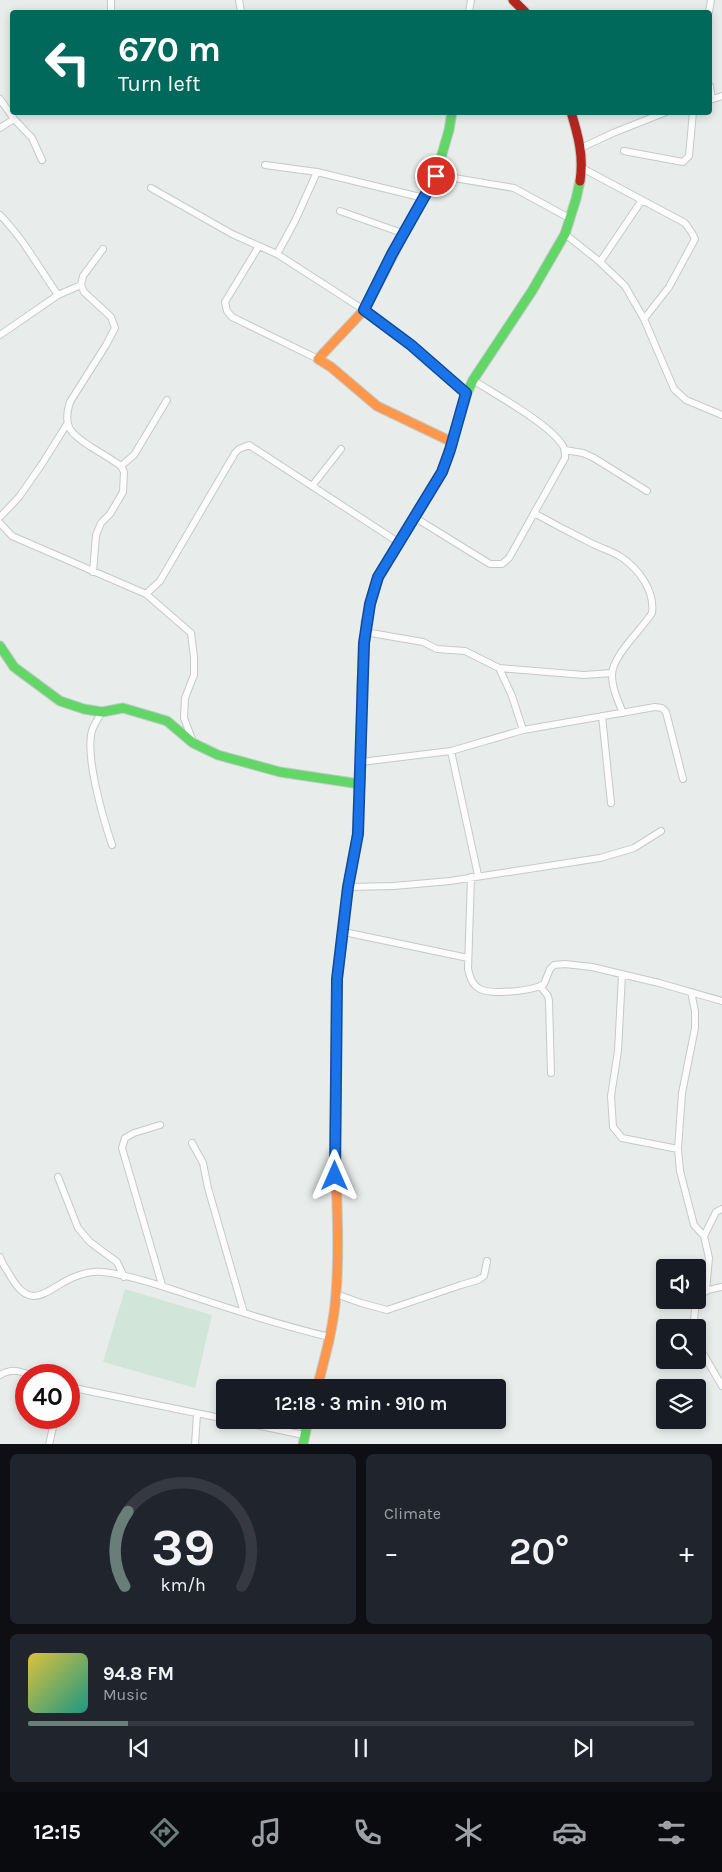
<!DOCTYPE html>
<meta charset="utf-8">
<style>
:root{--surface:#171b24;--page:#20242c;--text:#f1f3f6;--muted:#9ea1a6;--line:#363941;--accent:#697e78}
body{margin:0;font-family:Karla,sans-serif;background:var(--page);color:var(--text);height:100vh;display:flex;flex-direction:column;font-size:19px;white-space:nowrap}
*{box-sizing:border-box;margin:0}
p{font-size:16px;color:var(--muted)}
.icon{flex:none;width:28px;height:28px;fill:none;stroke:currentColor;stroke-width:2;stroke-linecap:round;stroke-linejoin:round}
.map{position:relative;height:1444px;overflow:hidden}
.drawer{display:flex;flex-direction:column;gap:10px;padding:10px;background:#0d0f14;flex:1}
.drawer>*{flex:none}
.top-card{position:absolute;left:10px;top:10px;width:702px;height:105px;border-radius:5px;box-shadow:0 2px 8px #0003;background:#00695c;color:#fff;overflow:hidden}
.tools{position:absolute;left:656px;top:1259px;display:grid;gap:10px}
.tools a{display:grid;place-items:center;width:50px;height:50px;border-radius:5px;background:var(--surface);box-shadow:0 2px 8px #0003;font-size:25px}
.speed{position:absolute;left:15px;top:1364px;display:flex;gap:10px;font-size:25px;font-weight:700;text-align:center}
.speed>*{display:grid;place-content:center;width:65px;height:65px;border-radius:50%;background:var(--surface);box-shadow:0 2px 8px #0003;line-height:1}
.speed .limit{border:8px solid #d22;background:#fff;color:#111}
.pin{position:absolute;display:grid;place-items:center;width:42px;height:42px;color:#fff;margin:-21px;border:2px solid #fff;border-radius:50%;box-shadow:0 1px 5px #0007}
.me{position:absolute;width:55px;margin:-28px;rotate:0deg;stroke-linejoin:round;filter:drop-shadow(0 0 4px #0008)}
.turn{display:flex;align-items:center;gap:18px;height:105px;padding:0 25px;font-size:22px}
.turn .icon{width:65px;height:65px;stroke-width:2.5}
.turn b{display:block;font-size:35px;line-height:42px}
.big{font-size:38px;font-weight:600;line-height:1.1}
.drawer .card{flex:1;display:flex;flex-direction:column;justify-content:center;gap:8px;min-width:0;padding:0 18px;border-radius:8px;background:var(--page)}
.drawer .dial{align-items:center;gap:0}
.dial svg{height:130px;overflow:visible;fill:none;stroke:var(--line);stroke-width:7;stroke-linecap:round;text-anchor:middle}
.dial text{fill:var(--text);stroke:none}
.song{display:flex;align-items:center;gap:15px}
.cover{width:60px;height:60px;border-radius:8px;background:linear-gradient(135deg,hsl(50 70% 55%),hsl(170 70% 35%))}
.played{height:5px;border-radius:2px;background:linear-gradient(90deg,var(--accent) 15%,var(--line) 15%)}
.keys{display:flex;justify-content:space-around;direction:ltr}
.heat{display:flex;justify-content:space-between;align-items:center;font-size:28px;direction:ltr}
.drawer .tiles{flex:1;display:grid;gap:10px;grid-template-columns:1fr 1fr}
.card:last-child{grid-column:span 2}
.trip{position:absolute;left:216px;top:1379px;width:290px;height:50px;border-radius:5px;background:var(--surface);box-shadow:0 2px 8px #0003;font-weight:600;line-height:50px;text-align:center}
.tab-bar{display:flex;height:80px;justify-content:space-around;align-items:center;background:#090b0e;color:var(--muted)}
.tab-bar .icon{width:35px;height:35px}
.tab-bar .current{color:var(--accent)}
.tab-bar b{font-size:22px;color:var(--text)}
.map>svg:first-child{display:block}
.green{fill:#d1e6d8}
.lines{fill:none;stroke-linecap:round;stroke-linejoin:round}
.street-casing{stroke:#c5cac8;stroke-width:8}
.fast-casing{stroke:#c3cbc8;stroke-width:11}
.slow-casing{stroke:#c3cbc8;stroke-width:11}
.jam-casing{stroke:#c3cbc8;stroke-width:11}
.street{stroke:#fcfcfc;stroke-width:6}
.fast{stroke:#63d668;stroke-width:9}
.slow{stroke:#ff974d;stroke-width:9}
.jam{stroke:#b3261e;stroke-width:9}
.route-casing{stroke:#114b97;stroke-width:12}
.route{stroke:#1a73e8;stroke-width:9}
</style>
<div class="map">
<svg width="722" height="1445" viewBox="0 0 722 1445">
<rect width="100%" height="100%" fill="#e8edeb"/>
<path class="green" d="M 125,1289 L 212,1315 L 195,1388 L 103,1362 Z"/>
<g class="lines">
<defs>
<path id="street" d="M 239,0 L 241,12
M 111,12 L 111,0
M 469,12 L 471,0
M 709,12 L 711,0
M 710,86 L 712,99
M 0,99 L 14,119 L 32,138 L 42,160
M 710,100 L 722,96
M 0,128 L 14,119
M 581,148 L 613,133 L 666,112
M 624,151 L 683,162 L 689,156 L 693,112
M 265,165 L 317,172
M 582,168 L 685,223 L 692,233 L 695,239 L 669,287 L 644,319
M 436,175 L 514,188 L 571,219
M 151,188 L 232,234 L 277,254 L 364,310 L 419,351 L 467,393
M 340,211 L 405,234
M 0,215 C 23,238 39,268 58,295
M 565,234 L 600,262 L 625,286 L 644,319 L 674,389 L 686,400 L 722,415
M 259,246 L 225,302 L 227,311 L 232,317 L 318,359
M 277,254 L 295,221 L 317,172 L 424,198
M 600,262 L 642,200
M 0,335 L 58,295 L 81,285
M 565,450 L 583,453 L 594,458 L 647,491
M 121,466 L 134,455 L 167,400
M 312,486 L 341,449
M 534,513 C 552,523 571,533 589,542 C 600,548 612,551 621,557 C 639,569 655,591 652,613 C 642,629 612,656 612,675 C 612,688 618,701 623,713
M 0,517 L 19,497 L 42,464 L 67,424
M 414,517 L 490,564 L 502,564 L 509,558 L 565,458 C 565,452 565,448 561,443 C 546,422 496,395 473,380
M 0,523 L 12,536 L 146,594 L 191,633 L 194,657 L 194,675 L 185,698 L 184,718 L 193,742
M 93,572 L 96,535 L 101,523 L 110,514 L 123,492 L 124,472 L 121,466 C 111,459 101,453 91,447 C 71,434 62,427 70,402 L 106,345 L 115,328 L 111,317 L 84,292 L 81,285 L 83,276 L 103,249
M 146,594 L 160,581 L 235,453 L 239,449 L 249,445 L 398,542
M 365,632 L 423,642 L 437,649 L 465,651 L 499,668 L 584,675 L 612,673
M 499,668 L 512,696 L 523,730
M 102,712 C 99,717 95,723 93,728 C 83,752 104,821 112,845
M 602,716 L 611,803
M 451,751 L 478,875
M 361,762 L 451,751 L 523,730 L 655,707 L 662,708 L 666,712 L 683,779
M 471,877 L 468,969 C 470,977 472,985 480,989 C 492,995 533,991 544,984 L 550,969 L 554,965 L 565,964 L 592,967 L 659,983 L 722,1001
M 348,887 L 394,886 L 450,881 L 600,858 L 634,848 L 661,831
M 344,932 L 468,958
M 622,975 L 618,1051 L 611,1096 L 613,1127 L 622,1138 L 678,1149
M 540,986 L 548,996 L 549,1001 L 551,1073
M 691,992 L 695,1011 L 695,1028 L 682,1093 L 678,1149 L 680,1171 L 694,1225 L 704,1236
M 160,1125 L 134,1133 L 125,1138 L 122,1148 L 162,1285
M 192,1143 L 203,1163 L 208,1188 L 244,1313
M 58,1177 L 78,1228 L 90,1242 L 117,1262 L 124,1277
M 0,1257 C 2,1264 7,1270 11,1277 C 32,1314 49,1287 74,1277 C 84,1273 93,1271 103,1272 C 126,1274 155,1284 177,1291 C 227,1308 278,1325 330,1337
M 706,1291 L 709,1258 L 704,1236 L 716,1212 L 722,1209
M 336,1294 L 361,1303 L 387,1310 L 461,1285 L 478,1280 L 484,1276 L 487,1261
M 694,1328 C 694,1316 694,1297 706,1291 C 711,1289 717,1288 722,1287
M 698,1345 L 722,1386
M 0,1375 C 11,1369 18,1370 30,1375
M 69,1387 L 304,1435
M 49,1445 L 55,1418
M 195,1445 L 197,1414"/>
<path id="fast" d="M 417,209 L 436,175 L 449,130 L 452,112
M 445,464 L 467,393 L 473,380 L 532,291 L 565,234 L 576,199 L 580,181
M 0,646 L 14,667 L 60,701 L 84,709 L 102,712 L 123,708 L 167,721 L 193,743 L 218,755 L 280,772 L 360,784
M 335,1140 L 337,979 L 348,887 L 357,837
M 303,1445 L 308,1420"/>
<path id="slow" d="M 417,209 L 364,310 L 318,359 L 331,367 L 377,406 L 452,442
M 317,1388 C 325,1357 334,1326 336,1294 C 340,1243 336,1191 335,1140"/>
<path id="jam" d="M 513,0 L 525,12
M 571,112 C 578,135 584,156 580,181
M 357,837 L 361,762 L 362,682 L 366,622 L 374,589 L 379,577 L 442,472 L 445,464"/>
</defs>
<use href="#street" class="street-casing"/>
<use href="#fast" class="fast-casing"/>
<use href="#slow" class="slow-casing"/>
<use href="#jam" class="jam-casing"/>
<use href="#street" class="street"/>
<use href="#fast" class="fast"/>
<use href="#slow" class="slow"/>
<use href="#jam" class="jam"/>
</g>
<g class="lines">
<defs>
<path id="route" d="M 335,1176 L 337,979 L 348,887 L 358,834 L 364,643 L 370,604 L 378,577 L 442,472 L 450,450 L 466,393 L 411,345 L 364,310 L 392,254 L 436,176"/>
</defs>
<use href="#route" class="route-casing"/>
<use href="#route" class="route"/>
</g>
</svg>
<div class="tools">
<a><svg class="icon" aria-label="sound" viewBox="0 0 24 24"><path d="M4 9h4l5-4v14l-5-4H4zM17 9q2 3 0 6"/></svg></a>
<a><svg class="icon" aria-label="search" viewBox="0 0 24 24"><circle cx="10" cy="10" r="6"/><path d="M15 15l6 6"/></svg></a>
<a><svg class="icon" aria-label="layers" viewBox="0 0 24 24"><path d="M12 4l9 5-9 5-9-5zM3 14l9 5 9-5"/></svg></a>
</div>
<div class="speed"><div class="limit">40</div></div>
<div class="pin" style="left:436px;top:176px;background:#d93025"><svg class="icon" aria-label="arrive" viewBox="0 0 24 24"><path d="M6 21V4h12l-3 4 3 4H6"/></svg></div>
<svg class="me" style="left:335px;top:1176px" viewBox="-20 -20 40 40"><path d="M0-17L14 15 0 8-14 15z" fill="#1a73e8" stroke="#fff" stroke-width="4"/></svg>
<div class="trip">12:18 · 3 min · 910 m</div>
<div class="top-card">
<div class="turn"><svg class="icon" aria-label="left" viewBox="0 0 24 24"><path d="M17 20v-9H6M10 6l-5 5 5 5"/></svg><div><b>670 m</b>Turn left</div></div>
</div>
</div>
<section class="drawer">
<div class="tiles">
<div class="card dial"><svg viewBox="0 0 100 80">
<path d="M14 69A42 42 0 1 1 86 69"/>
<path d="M14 69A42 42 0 0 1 16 23" stroke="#697e78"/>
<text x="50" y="56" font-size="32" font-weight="700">39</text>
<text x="50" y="72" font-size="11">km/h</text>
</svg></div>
<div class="card"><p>Climate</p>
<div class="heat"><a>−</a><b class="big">20°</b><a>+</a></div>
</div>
<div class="card">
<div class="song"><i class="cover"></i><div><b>94.8 FM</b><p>Music</p></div></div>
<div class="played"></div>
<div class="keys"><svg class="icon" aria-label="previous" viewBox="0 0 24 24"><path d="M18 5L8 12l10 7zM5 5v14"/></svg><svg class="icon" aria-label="pause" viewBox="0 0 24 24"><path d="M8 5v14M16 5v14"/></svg><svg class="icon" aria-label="next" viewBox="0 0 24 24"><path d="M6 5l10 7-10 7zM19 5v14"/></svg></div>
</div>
</div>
</section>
<nav class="tab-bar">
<b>12:15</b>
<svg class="icon current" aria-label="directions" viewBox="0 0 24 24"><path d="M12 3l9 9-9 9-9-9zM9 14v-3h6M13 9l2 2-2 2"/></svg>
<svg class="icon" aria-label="music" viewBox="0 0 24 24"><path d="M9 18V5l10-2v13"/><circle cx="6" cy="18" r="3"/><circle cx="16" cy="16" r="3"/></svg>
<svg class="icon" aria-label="phone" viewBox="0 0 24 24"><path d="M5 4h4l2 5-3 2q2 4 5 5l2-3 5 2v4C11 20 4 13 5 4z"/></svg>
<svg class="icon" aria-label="climate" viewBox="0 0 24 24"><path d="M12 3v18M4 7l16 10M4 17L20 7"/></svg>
<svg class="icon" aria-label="car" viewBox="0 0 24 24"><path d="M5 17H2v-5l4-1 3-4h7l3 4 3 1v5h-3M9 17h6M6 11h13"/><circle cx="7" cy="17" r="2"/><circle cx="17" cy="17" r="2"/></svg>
<svg class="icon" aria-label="filters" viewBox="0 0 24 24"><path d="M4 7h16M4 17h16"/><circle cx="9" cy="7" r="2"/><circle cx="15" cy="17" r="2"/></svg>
</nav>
